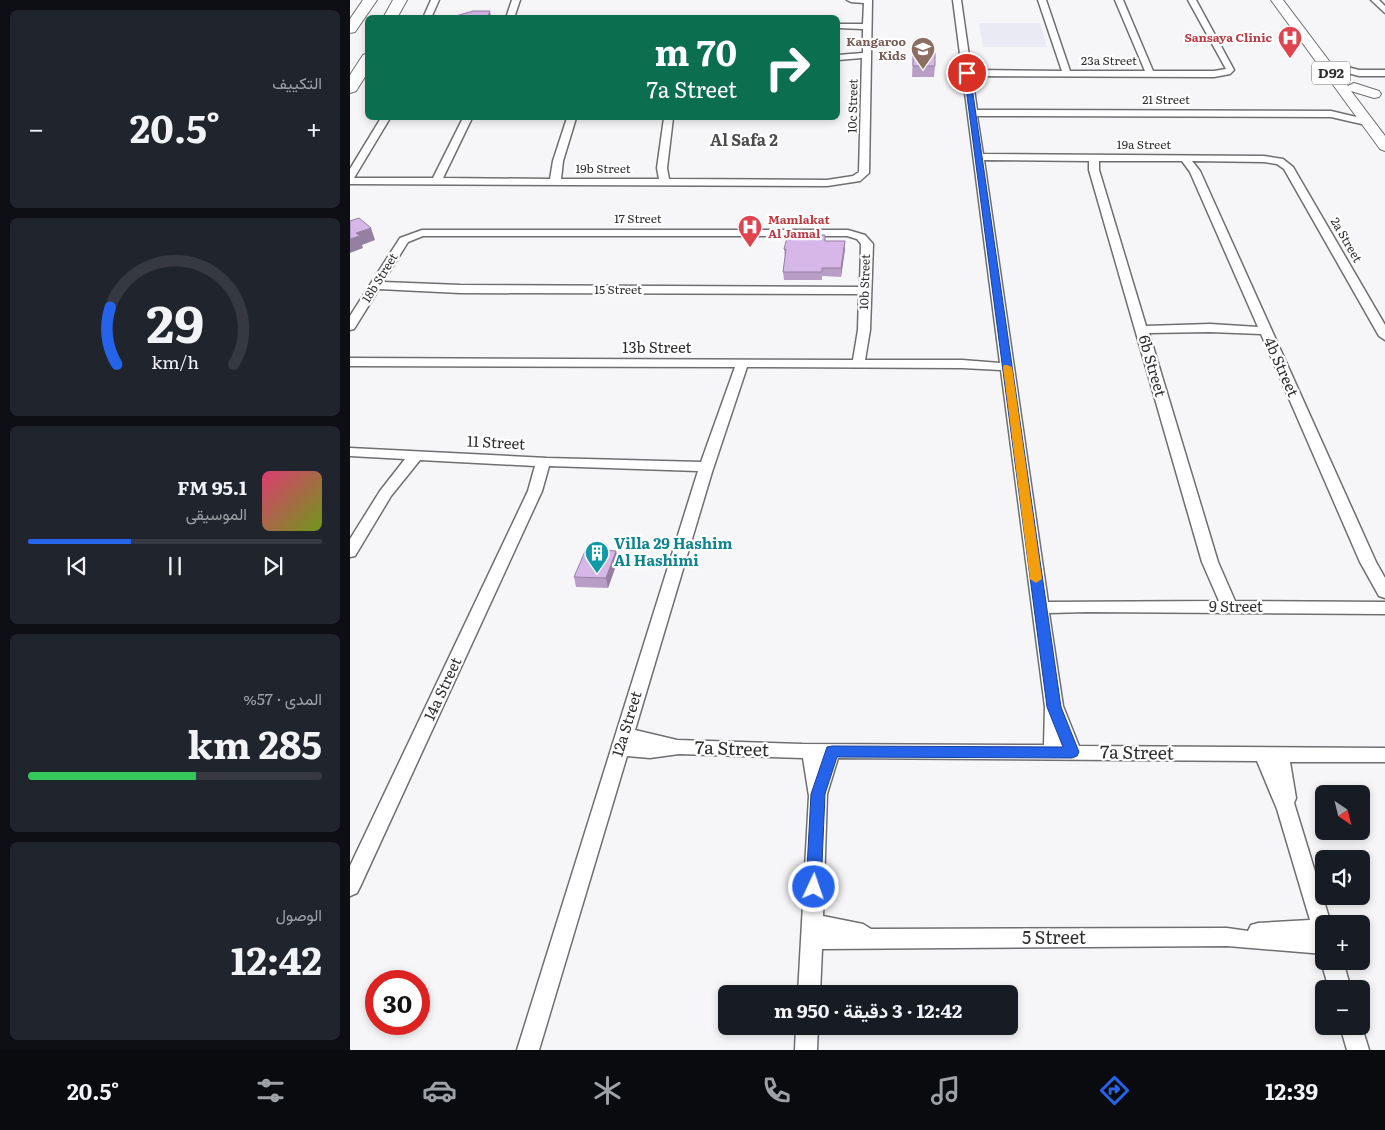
<!DOCTYPE html>
<html lang="ar">
<meta charset="utf-8">
<style>
:root{--surface:#171b24;--page:#20242c;--text:#f1f3f6;--muted:#9ea1a6;--line:#363941;--accent:#2563eb}
body{margin:0;font-family:Literata,Vazirmatn,serif;background:var(--page);color:var(--text);direction:rtl;height:100vh;display:flex;flex-direction:column;font-size:19px;white-space:nowrap}
*{box-sizing:border-box;margin:0}
p{font-size:16px;color:var(--muted)}
.icon{flex:none;width:28px;height:28px;fill:none;stroke:currentColor;stroke-width:2;stroke-linecap:round;stroke-linejoin:round}
.map{position:relative;flex:1;overflow:hidden;direction:ltr}
.details{display:flex;flex-direction:column;gap:10px;padding:10px;background:#0d0f14;width:350px}
.details>*{flex:none}
.guide{position:absolute;left:15px;top:15px;width:475px;height:105px;border-radius:8px;box-shadow:0 2px 8px #0003;direction:rtl;background:#0b6e4f;color:#fff;overflow:hidden}
.needle{width:32px;rotate:145deg}
.tools{position:absolute;left:965px;top:785px;display:grid;gap:10px}
.tools a{display:grid;place-items:center;width:55px;height:55px;border-radius:8px;background:var(--surface);box-shadow:0 2px 8px #0003;font-size:25px}
.speed{position:absolute;left:15px;top:970px;display:flex;gap:10px;font-size:25px;font-weight:700;text-align:center}
.speed>*{display:grid;place-content:center;width:65px;height:65px;border-radius:50%;background:var(--surface);box-shadow:0 2px 8px #0003;line-height:1}
.speed .limit{border:8px solid #d22;background:#fff;color:#111}
.pin{position:absolute;display:grid;place-items:center;width:42px;height:42px;color:#fff;margin:-21px;border:2px solid #fff;border-radius:50%;box-shadow:0 1px 5px #0007}
.me{position:absolute;width:55px;margin:-28px;rotate:3deg;stroke-linejoin:round;filter:drop-shadow(0 0 4px #0008)}
.turn{display:flex;align-items:center;gap:18px;height:105px;padding:0 20px;font-size:22px}
.turn .icon{width:65px;height:65px;stroke-width:2.5}
.turn b{display:block;font-size:35px;line-height:42px}
.big{font-size:38px;font-weight:700;line-height:1.1}
.details .widget{flex:1;display:flex;flex-direction:column;justify-content:center;gap:8px;min-width:0;padding:0 18px;border-radius:8px;background:var(--page)}
.details .dial{align-items:center;gap:0}
.dial svg{height:130px;overflow:visible;fill:none;stroke:var(--line);stroke-width:7;stroke-linecap:round;text-anchor:middle}
.dial text{fill:var(--text);stroke:none}
.song{display:flex;align-items:center;gap:15px}
.cover{width:60px;height:60px;border-radius:8px;background:linear-gradient(135deg,hsl(340 70% 55%),hsl(80 70% 35%))}
.played{height:5px;border-radius:2px;background:linear-gradient(90deg,var(--accent) 35%,var(--line) 35%)}
.keys{display:flex;justify-content:space-around;direction:ltr}
.heat{display:flex;justify-content:space-between;align-items:center;font-size:28px;direction:ltr}
.charge{height:8px;border-radius:4px;background:linear-gradient(90deg,#34c759 57%,var(--line) 0)}
.trip{position:absolute;left:368px;top:985px;width:300px;height:50px;border-radius:8px;background:var(--surface);box-shadow:0 2px 8px #0003;font-weight:700;line-height:50px;text-align:center;direction:rtl}
.tab-bar{display:flex;height:80px;justify-content:space-around;align-items:center;background:#090b0e;color:var(--muted)}
.tab-bar .icon{width:35px;height:35px}
.tab-bar .current{color:var(--accent)}
.tab-bar b{font-size:22px;color:var(--text)}
main{display:flex;flex:1;min-height:0}
.map>svg:first-child{display:block}
.built{fill:#e9eaf3}
.lines{fill:none;stroke-linecap:round;stroke-linejoin:round}
.street-casing{stroke:#6e6f70;stroke-width:3}
.primary-casing{stroke:#6e6f70;stroke-width:2}
.highway-casing{stroke:#6e6f70;stroke-width:2}
.street{fill:#fff;fill-rule:evenodd}
.primary{fill:#fff;fill-rule:evenodd}
.highway{fill:#fff;fill-rule:evenodd}
.wall{fill:#b89dc7}
.shaded-wall{fill:#9680a2}
.building{fill:#d6b7e7;stroke:#9680a2}
.route{fill:#2563eb;stroke:#184099}
.slow{fill:#f59e0b}
.labels{text-anchor:middle;stroke-width:4.5;stroke-linejoin:round;paint-order:stroke}
.far-health-label{font-size:12px;font-weight:bold;fill:#be3a42;stroke:#fff;text-anchor:end}
.far-education-label{font-size:12px;font-weight:bold;fill:#785e54;stroke:#fff;text-anchor:end}
.far-street-label{font-size:12px;fill:#2f2f30;stroke:#fff}
.shield{fill:#fff;stroke:#6d6d6e;stroke-width:1}
.shield-label{font-size:14px;font-weight:bold;fill:#2f2f30}
.street-label{font-size:15px;fill:#2f2f30;stroke:#fff}
.culture-label{font-size:15px;font-weight:bold;fill:#0d838f;stroke:#fff;text-anchor:start}
.far-district-label{font-size:16px;font-weight:bold;fill:#4c4c4d;stroke:#fff}
.near-street-label{font-size:18px;fill:#2f2f30;stroke:#fff}
</style>
<main>
<div class="map">
<svg width="1035" height="1050" viewBox="0 0 1035 1050">
<rect width="100%" height="100%" fill="#f6f6f8"/>
<path class="built" d="M 629,23 L 690,23 L 697,47 L 633,47 Z"/>
<g class="lines">
<defs>
<path id="street" d="M 81,0 L 89,0 L 81,18 L 73,18 Z
M 162,0 L 170,0 L 164,18 L 156,18 Z
M 497,0 L 522,0 L 519,173 L 510,181 L 477,186 L 0,184 L 0,169 L 31,118 L 40,118 L 4,178 L 83,178 L 113,118 L 122,118 L 93,178 L 200,179 L 203,161 L 217,118 L 226,118 L 213,161 L 211,179 L 309,179 L 307,168 L 314,118 L 323,118 L 317,168 L 319,179 L 477,180 L 503,176 L 509,172 L 512,58 L 488,60 L 488,55 L 513,53 L 513,29 L 488,28 L 488,24 L 513,24 L 514,3 L 501,2 Z
M 603,0 L 611,0 L 621,70 L 712,71 L 688,0 L 696,0 L 720,71 L 795,71 L 765,0 L 773,0 L 803,71 L 864,71 L 876,69 L 838,0 L 846,0 L 884,70 L 880,74 L 864,77 L 622,76 L 627,110 L 981,111 L 1019,120 L 1021,122 L 1016,125 L 981,117 L 627,116 L 633,154 L 914,156 L 933,159 L 943,167 L 1035,325 L 1035,340 L 1029,336 L 934,169 L 927,164 L 914,162 L 842,161 L 850,171 L 1026,562 L 1035,578 L 1035,598 L 1029,596 L 1010,562 L 911,334 L 860,332 L 799,333 L 868,562 L 885,601 L 1035,602 L 1035,614 L 737,612 L 699,613 L 713,706 L 729,746 L 1035,748 L 1035,762 L 940,762 L 946,798 L 944,803 L 981,924 L 974,924 L 974,954 L 877,946 L 472,949 L 470,994 L 448,994 L 459,796 L 453,758 L 329,754 L 300,758 L 277,756 L 189,1050 L 167,1050 L 348,471 L 199,466 L 192,491 L 10,887 L 7,893 L 0,896 L 0,866 L 178,491 L 185,466 L 70,460 L 41,496 L 5,556 L 0,557 L 0,539 L 30,491 L 55,459 L 0,456 L 0,448 L 197,458 L 351,462 L 385,367 L 0,366 L 0,358 L 503,360 L 508,330 L 509,294 L 110,293 L 29,289 L 4,329 L 0,330 L 0,316 L 50,238 L 72,230 L 498,230 L 515,235 L 523,244 L 520,330 L 515,360 L 612,360 L 650,363 ZM 634,160 L 739,161 L 739,170 L 852,562 L 869,601 L 698,602 ZM 749,161 L 832,161 L 840,172 L 908,327 L 860,324 L 796,326 L 749,170 ZM 73,236 L 497,236 L 507,239 L 511,244 L 510,287 L 110,285 L 33,282 L 58,242 ZM 397,367 L 612,368 L 651,370 L 695,707 L 694,745 L 452,744 L 327,740 L 285,730 L 362,472 ZM 488,758 L 907,761 L 927,809 L 960,920 L 908,923 L 901,925 L 898,931 L 877,928 L 521,929 L 513,924 L 473,916 L 477,794 Z
M 1021,0 L 1029,0 L 1035,6 L 1035,13 Z
M 990,65 L 1009,70 L 1035,70 L 1035,76 L 1009,76 L 987,70 L 986,68 Z
M 974,956 L 974,961 L 993,961 L 1001,989 L 979,989 L 971,961 Z
M 1011,1024 L 1019,1050 L 997,1050 L 990,1026 L 1011,1026 Z
M 446,1026 L 468,1026 L 467,1050 L 445,1050 Z"/>
<path id="primary" d="M 921,0 L 933,0 L 998,86 L 1004,83 L 1029,91 L 1031,94 L 1029,97 L 1024,98 L 1001,91 L 1035,136 L 1035,151 L 1030,149 Z"/>
<path id="highway" d="M 13,0 L 27,0 L 5,32 L 0,33 L 0,19 Z
M 43,0 L 57,0 L 47,18 L 33,18 Z
M 18,53 L 18,72 L 6,91 L 0,93 L 0,75 L 13,55 Z"/>
</defs>
<use href="#street" class="street-casing"/>
<use href="#primary" class="primary-casing"/>
<use href="#highway" class="highway-casing"/>
<use href="#street" class="street"/>
<use href="#primary" class="primary"/>
<use href="#highway" class="highway"/>
</g>
<path class="wall" d="M 563,53 L 585,66 L 584,77 L 562,77 Z
M 475,241 L 495,249 L 491,277 L 472,276 L 472,280 L 434,280 L 433,272 L 435,257 L 434,249 Z
M 266,551 L 268,560 L 258,588 L 226,587 L 224,577 Z"/>
<path class="shaded-wall" d="M 140,11 L 141,18 L 137,18 Z
M 21,228 L 25,240 L 12,245 L 13,248 L 0,253 L 0,239 L 6,233 Z
M 495,241 L 495,249 L 491,277 L 491,268 Z
M 266,551 L 268,560 L 258,588 L 256,578 Z"/>
<path class="building" d="M 123,11 L 140,11 L 137,18 L 99,18 Z
M 563,53 L 585,53 L 585,66 L 563,66 Z
M 9,218 L 21,228 L 6,233 L 10,236 L 0,239 L 0,221 Z
M 438,234 L 475,235 L 475,241 L 495,241 L 491,268 L 472,268 L 472,272 L 433,272 L 436,249 L 434,249 Z
M 236,549 L 266,551 L 256,578 L 224,577 Z"/>
<path class="route" d="M 617,71 L 620,73 L 711,707 L 729,752 L 727,756 L 722,758 L 487,757 L 475,794 L 471,887 L 469,892 L 464,894 L 458,892 L 456,887 L 461,794 L 477,747 L 482,746 L 713,747 L 697,707 L 614,73 Z"/>
<path class="slow" d="M 654,365 L 657,365 L 662,367 L 692,579 L 686,583 L 680,579 L 653,367 Z"/>
<defs>
<symbol id="hospital-pin" viewBox="-11 -11 22 30"><path d="M0 17L-7.5 6A9.5 9.5 0 1 1 7.5 6Z" fill="#e0444e" stroke="#fff"/><path d="M-5-5h3v3.5h4V-5h3V5h-3V1.5h-4V5h-3Z" fill="#fff"/></symbol>
<symbol id="school-pin" viewBox="-11 -11 22 30"><path d="M0 17L-7.5 6A9.5 9.5 0 1 1 7.5 6Z" fill="#8d6e63" stroke="#fff"/><path d="M0-5L7-2L0 1L-7-2ZM-4 1L0 2.5L4 1V4Q0 6-4 4Z" fill="#fff"/></symbol>
<symbol id="building-pin" viewBox="-11 -11 22 30"><path d="M0 17L-7.5 6A9.5 9.5 0 1 1 7.5 6Z" fill="#0f9aa8" stroke="#fff"/><path d="M-4-6H4V6H1V3H-1V6H-4ZM-2.5-4.3h1.7v1.8h-1.7ZM.8-4.3h1.7v1.8H.8ZM-2.5-1h1.7V.8h-1.7ZM.8-1h1.7V.8H.8Z" fill="#fff"/></symbol>
</defs>
<g fill-rule="evenodd">
<use href="#hospital-pin" x="926" y="24" width="28" height="38"/>
<use href="#school-pin" x="559" y="35" width="28" height="38"/>
<use href="#hospital-pin" x="386" y="213" width="28" height="38"/>
<use href="#building-pin" x="233" y="539" width="28" height="38"/>
</g>
<g class="labels">
<g class="far-health-label">
<text x="922" y="42">Sansaya Clinic</text>
<text x="418" y="224" text-anchor="start">Mamlakat<tspan x="418" dy="14">Al Jamal</tspan></text>
</g>
<g class="far-education-label">
<text x="556" y="46">Kangaroo<tspan x="556" dy="14">Kids</tspan></text>
</g>
<g class="far-street-label">
<text x="759" y="65">23a Street</text>
<text x="816" y="104">21 Street</text>
<text transform="translate(503 106) rotate(-89)" y="4">10c Street</text>
<text x="794" y="149">19a Street</text>
<text x="253" y="173">19b Street</text>
<text x="288" y="223">17 Street</text>
<text transform="translate(996 240) rotate(60)" y="4">2a Street</text>
<text transform="translate(30 278) rotate(-58)" y="4">18b Street</text>
<text transform="translate(515 282) rotate(-88)" y="4">10b Street</text>
<text x="268" y="294">15 Street</text>
</g>
<rect class="shield" x="962" y="61.5" width="38" height="23" rx="4"/>
<g class="shield-label">
<text x="981" y="78">D92</text>
</g>
<g class="street-label">
<text x="307" y="353">13b Street</text>
<text transform="translate(802 366) rotate(74)" y="5">6b Street</text>
<text transform="translate(931 367) rotate(66)" y="5">4b Street</text>
<text transform="translate(146 443) rotate(3)" y="5">11 Street</text>
<text x="886" y="612">9 Street</text>
<text transform="translate(93 689) rotate(-65)" y="5">14a Street</text>
<text transform="translate(277 724) rotate(-73)" y="5">12a Street</text>
</g>
<g class="culture-label">
<text x="264" y="549">Villa 29 Hashim<tspan x="264" dy="17">Al Hashimi</tspan></text>
</g>
<g class="far-district-label">
<text x="394" y="146">Al Safa 2</text>
</g>
<g class="near-street-label">
<text transform="translate(382 749) rotate(2)" y="6">7a Street</text>
<text transform="translate(787 753) rotate(1)" y="6">7a Street</text>
<text x="704" y="944">5 Street</text>
</g>
</g>
</svg>
<div class="tools">
<a><svg class="needle" viewBox="-14 -14 28 28"><path d="M0-13l5 13h-10z" fill="#e53935"/><path d="M0 13l5-13h-10z" fill="#9ea1a6"/></svg></a>
<a><svg class="icon" aria-label="sound" viewBox="0 0 24 24"><path d="M4 9h4l5-4v14l-5-4H4zM17 9q2 3 0 6"/></svg></a>
<a>+</a>
<a>−</a>
</div>
<div class="speed"><div class="limit">30</div></div>
<div class="pin" style="left:617px;top:73px;background:#d93025"><svg class="icon" aria-label="arrive" viewBox="0 0 24 24"><path d="M6 21V4h12l-3 4 3 4H6"/></svg></div>
<svg class="me" style="left:464px;top:887px" viewBox="-20 -20 40 40"><circle r="17" fill="#2563eb" stroke="#fff" stroke-width="3"/><path d="M0-11L8 9 0 5-8 9z" fill="#fff"/></svg>
<div class="trip">12:42 · 3 دقيقة · 950 m</div>
<div class="guide">
<div class="turn"><svg class="icon" aria-label="right" viewBox="0 0 24 24"><path d="M7 20v-9h11M14 6l5 5-5 5"/></svg><div><b>70 m</b>7a Street</div></div>
</div>
</div>
<section class="details">
<div class="widget"><p>التكييف</p>
<div class="heat"><a>−</a><b class="big">20.5°</b><a>+</a></div>
</div>
<div class="widget dial"><svg viewBox="0 0 100 80">
<path d="M14 69A42 42 0 1 1 86 69"/>
<path d="M14 69A42 42 0 0 1 10 34" stroke="#2563eb"/>
<text x="50" y="56" font-size="32" font-weight="700">29</text>
<text x="50" y="72" font-size="11">km/h</text>
</svg></div>
<div class="widget">
<div class="song"><i class="cover"></i><div><b>95.1 FM</b><p>الموسيقى</p></div></div>
<div class="played"></div>
<div class="keys"><svg class="icon" aria-label="previous" viewBox="0 0 24 24"><path d="M18 5L8 12l10 7zM5 5v14"/></svg><svg class="icon" aria-label="pause" viewBox="0 0 24 24"><path d="M8 5v14M16 5v14"/></svg><svg class="icon" aria-label="next" viewBox="0 0 24 24"><path d="M6 5l10 7-10 7zM19 5v14"/></svg></div>
</div>
<div class="widget"><p>المدى · 57%</p><b class="big">285 km</b><div class="charge"></div></div>
<div class="widget"><p>الوصول</p><b class="big">12:42</b></div>
</section>
</main>
<nav class="tab-bar">
<b>12:39</b>
<svg class="icon current" aria-label="directions" viewBox="0 0 24 24"><path d="M12 3l9 9-9 9-9-9zM9 14v-3h6M13 9l2 2-2 2"/></svg>
<svg class="icon" aria-label="music" viewBox="0 0 24 24"><path d="M9 18V5l10-2v13"/><circle cx="6" cy="18" r="3"/><circle cx="16" cy="16" r="3"/></svg>
<svg class="icon" aria-label="phone" viewBox="0 0 24 24"><path d="M5 4h4l2 5-3 2q2 4 5 5l2-3 5 2v4C11 20 4 13 5 4z"/></svg>
<svg class="icon" aria-label="climate" viewBox="0 0 24 24"><path d="M12 3v18M4 7l16 10M4 17L20 7"/></svg>
<svg class="icon" aria-label="car" viewBox="0 0 24 24"><path d="M5 17H2v-5l4-1 3-4h7l3 4 3 1v5h-3M9 17h6M6 11h13"/><circle cx="7" cy="17" r="2"/><circle cx="17" cy="17" r="2"/></svg>
<svg class="icon" aria-label="filters" viewBox="0 0 24 24"><path d="M4 7h16M4 17h16"/><circle cx="9" cy="7" r="2"/><circle cx="15" cy="17" r="2"/></svg>
<b>20.5°</b>
</nav>
